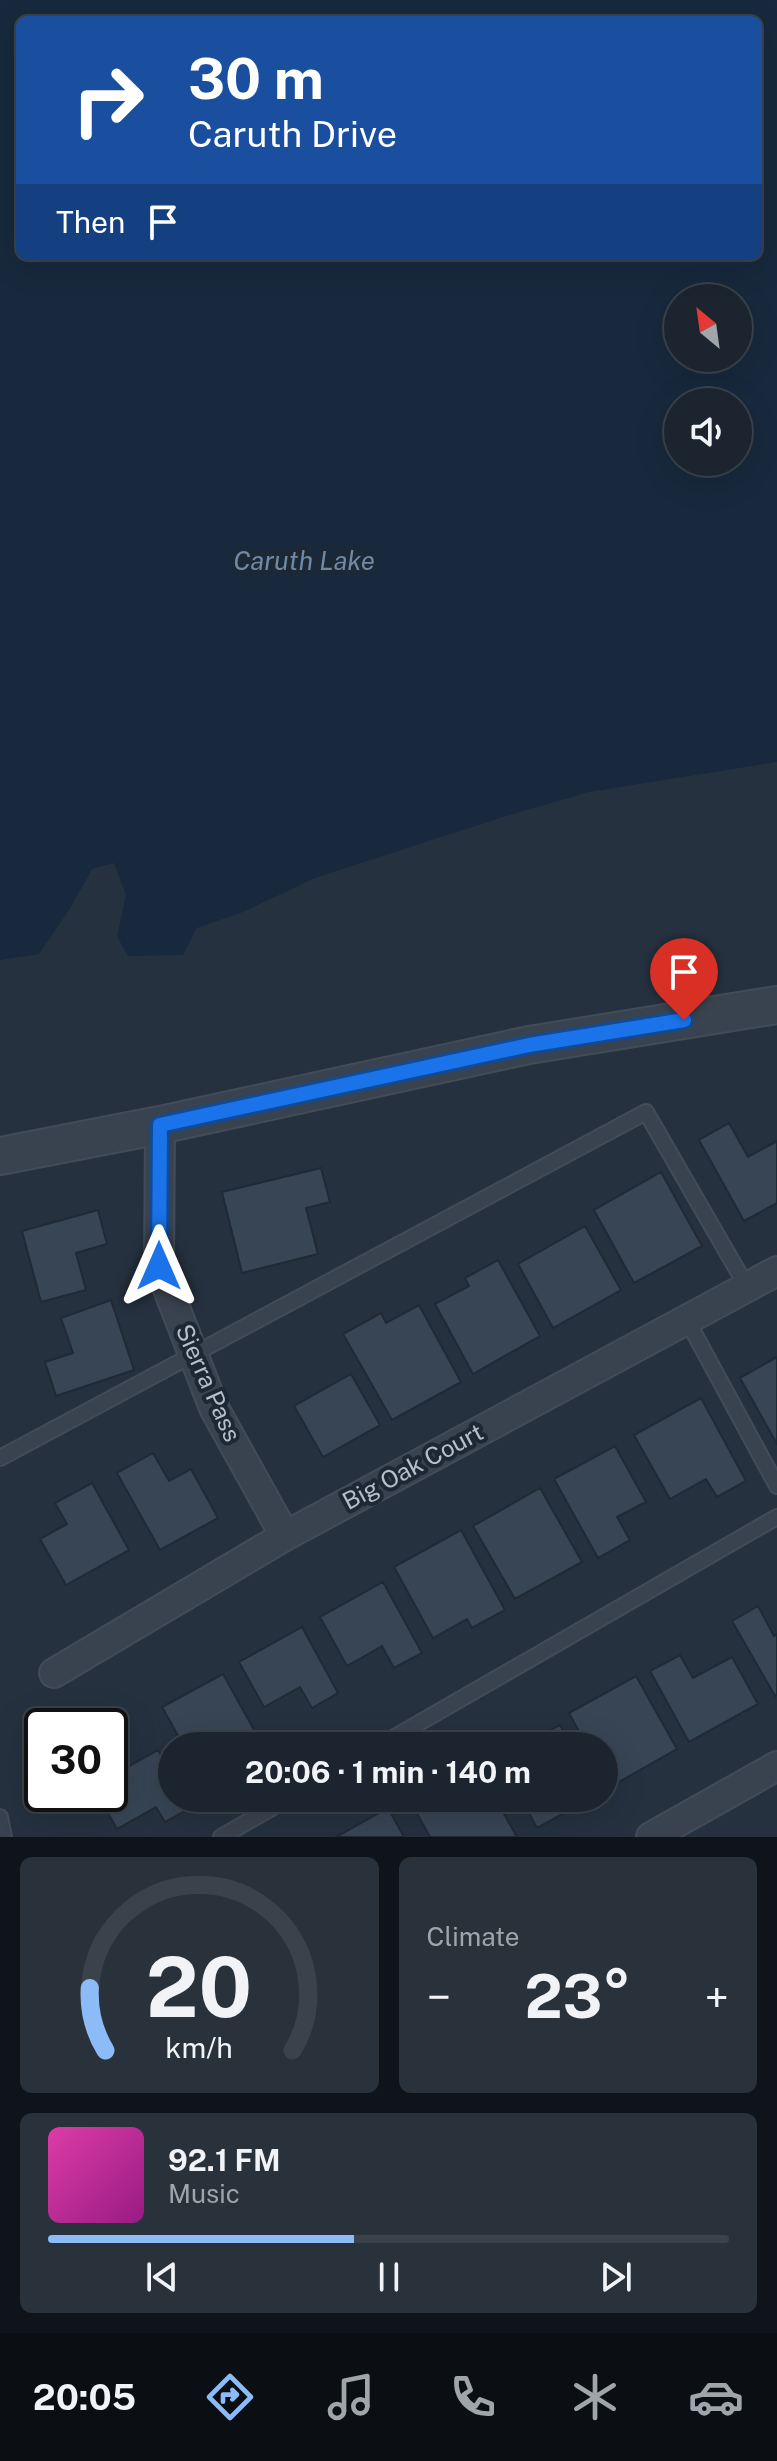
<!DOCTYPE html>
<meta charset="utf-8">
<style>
:root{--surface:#1c252f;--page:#29313b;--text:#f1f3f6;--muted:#a0a5aa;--line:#3a424b;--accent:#8cbbf8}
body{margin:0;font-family:"Public Sans",sans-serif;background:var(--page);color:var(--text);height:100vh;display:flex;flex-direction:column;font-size:30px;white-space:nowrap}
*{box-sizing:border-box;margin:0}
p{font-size:26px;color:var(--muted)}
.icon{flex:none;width:44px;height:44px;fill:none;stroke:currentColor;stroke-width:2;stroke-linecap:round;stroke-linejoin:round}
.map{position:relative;height:1837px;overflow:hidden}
.details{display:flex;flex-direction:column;gap:20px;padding:20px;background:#0f141a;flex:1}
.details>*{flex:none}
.top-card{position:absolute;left:16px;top:16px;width:746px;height:244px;border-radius:12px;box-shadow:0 8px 32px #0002,0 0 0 2px var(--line);background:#1a4fa0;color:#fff;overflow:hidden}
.needle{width:52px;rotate:331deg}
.tools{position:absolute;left:664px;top:284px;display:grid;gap:16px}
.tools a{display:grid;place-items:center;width:88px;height:88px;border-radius:50%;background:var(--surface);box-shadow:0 8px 32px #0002,0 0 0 2px var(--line);font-size:40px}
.speed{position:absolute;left:24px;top:1708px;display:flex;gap:16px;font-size:40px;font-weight:700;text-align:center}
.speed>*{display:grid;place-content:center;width:104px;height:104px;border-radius:50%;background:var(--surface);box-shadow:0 8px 32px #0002,0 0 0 2px var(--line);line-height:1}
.speed .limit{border:4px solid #111;border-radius:12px;background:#fff;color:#111}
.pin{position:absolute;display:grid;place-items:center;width:68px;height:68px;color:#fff;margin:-82px -34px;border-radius:50% 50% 50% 0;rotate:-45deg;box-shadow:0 0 8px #0007}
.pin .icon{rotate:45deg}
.me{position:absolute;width:88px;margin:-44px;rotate:0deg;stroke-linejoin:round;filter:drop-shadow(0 0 6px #0008)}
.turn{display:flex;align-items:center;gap:28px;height:168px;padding:0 40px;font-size:36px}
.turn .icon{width:104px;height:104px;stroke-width:2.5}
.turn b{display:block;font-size:56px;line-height:68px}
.then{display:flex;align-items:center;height:76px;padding:0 40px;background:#0003;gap:16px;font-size:30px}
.big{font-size:60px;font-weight:700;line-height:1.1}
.details .tile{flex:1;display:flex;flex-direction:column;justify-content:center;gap:12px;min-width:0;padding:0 28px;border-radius:12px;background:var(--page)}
.details .dial{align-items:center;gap:0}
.dial svg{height:208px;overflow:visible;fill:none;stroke:var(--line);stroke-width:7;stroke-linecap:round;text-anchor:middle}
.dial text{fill:var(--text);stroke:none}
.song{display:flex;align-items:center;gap:24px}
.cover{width:96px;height:96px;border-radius:12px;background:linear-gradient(135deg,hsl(320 70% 55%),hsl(310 70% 35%))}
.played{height:8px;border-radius:4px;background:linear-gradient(90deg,var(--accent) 45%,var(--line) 45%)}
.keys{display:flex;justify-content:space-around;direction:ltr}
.heat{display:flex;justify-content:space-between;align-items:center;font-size:44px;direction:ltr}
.details .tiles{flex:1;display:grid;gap:20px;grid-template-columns:1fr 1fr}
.tile:last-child{grid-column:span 2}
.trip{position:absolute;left:158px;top:1732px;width:460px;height:80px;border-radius:40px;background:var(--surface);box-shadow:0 8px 32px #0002,0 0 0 2px var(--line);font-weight:700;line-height:80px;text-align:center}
.menu{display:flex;height:128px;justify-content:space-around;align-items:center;background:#0b0f13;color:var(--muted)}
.menu .icon{width:56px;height:56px}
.menu .on{color:var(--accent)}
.menu b{font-size:36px;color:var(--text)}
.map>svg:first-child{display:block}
.water{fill:#18293d;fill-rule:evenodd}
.building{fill:#374555;stroke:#202a36;stroke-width:2}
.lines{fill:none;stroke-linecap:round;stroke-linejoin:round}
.service-casing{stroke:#424c58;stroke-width:18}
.minor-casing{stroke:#424c58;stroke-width:32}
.tertiary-casing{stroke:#424c58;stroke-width:40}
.service{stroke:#39434f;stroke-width:14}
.minor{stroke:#39434f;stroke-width:28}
.tertiary{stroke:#39434f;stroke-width:36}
.route-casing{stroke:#114b97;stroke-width:20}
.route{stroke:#1a73e8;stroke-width:14}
.labels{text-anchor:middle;stroke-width:8;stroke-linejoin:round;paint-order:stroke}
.street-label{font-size:24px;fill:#b5bec9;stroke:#1e2834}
.water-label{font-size:26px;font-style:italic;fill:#6e8aa8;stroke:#1e2834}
</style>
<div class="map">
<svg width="777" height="1837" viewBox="0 0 777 1837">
<rect width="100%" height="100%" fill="#25313f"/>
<path class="water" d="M 0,0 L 777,0 L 777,762 L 589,792 L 503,817 L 315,878 L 243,912 L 197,928 L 183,955 L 128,956 L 117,936 L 126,895 L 114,863 L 92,869 L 71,907 L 39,954 L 0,960 ZM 20,20 L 758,20 L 758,256 L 20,256 ZM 678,298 L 738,298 L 738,358 L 678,358 ZM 678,402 L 738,402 L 738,462 L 678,462 Z"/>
<path class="building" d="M 729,1123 L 748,1157 L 777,1141 L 777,1203 L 744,1221 L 699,1140 Z
M 321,1168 L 330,1202 L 306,1208 L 318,1254 L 242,1273 L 222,1192 Z
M 661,1172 L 702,1246 L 634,1283 L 594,1210 Z
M 98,1210 L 107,1244 L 76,1253 L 86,1290 L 41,1302 L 22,1231 Z
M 585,1226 L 621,1290 L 553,1328 L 518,1264 Z
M 498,1260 L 540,1336 L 473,1374 L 435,1304 L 469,1286 L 465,1278 Z
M 111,1300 L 134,1370 L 56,1396 L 45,1362 L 73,1353 L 61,1318 Z
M 419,1305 L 461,1382 L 392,1420 L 343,1334 L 381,1313 L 386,1323 Z
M 777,1357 L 777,1444 L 740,1378 Z
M 351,1374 L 380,1425 L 323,1457 L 294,1406 Z
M 701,1398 L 746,1481 L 717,1497 L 706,1479 L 670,1499 L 634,1435 Z
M 615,1446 L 646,1502 L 617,1517 L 630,1540 L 598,1558 L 554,1479 Z
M 153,1453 L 169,1481 L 191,1469 L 218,1518 L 160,1550 L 117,1473 Z
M 92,1483 L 129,1550 L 66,1585 L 40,1539 L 67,1524 L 55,1503 Z
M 540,1488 L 582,1562 L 515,1599 L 473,1526 Z
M 461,1530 L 505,1610 L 472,1628 L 467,1619 L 433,1638 L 394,1567 Z
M 383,1582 L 422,1653 L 394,1668 L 382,1646 L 347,1666 L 320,1617 Z
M 758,1606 L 774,1636 L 777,1634 L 777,1694 L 775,1696 L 732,1621 Z
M 302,1627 L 338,1693 L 312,1708 L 300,1687 L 264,1707 L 239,1662 Z
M 680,1655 L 693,1678 L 732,1657 L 758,1704 L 689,1742 L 650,1671 Z
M 223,1674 L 263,1746 L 223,1746 L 220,1740 L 209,1746 L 184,1746 L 162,1707 Z
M 636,1676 L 677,1749 L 610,1787 L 604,1777 L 604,1746 L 587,1746 L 569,1713 Z
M 560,1725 L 571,1746 L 531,1746 L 529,1743 Z
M 158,1750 L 172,1775 L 172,1798 L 185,1798 L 190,1808 L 165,1822 L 156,1807 L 117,1829 L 97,1794 L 110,1794 L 110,1777 Z
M 412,1798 L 495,1798 L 517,1837 L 430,1837 L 409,1799 Z
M 521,1798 L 592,1798 L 537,1828 Z
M 388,1808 L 404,1837 L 336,1837 Z"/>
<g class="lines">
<defs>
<path id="service" d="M 687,1320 L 777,1486
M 0,1458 L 646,1112 L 747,1287
M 379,1746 L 777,1517
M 0,1817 L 4,1837
M 221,1837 L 289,1798"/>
<path id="minor" d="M 160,1125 L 159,1266 L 214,1408 L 285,1536
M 54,1673 L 285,1536 L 777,1271
M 651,1837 L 777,1766"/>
<path id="tertiary" d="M 0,1156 L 160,1125 L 529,1045 L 777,1005"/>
</defs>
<use href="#service" class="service-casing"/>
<use href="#minor" class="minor-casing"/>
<use href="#tertiary" class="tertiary-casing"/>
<use href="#service" class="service"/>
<use href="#minor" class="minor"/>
<use href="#tertiary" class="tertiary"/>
</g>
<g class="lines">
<defs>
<path id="route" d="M 159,1266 L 160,1125 L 529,1045 L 684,1020"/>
</defs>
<use href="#route" class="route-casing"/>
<use href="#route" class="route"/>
</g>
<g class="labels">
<g class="street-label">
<text transform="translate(208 1383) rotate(66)" y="8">Sierra Pass</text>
<text transform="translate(413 1467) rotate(-28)" y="8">Big Oak Court</text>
</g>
<g class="water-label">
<text x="304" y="570">Caruth Lake</text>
</g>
</g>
</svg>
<div class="tools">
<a><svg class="needle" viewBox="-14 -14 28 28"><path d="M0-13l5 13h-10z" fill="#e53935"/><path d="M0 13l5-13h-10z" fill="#a0a5aa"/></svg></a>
<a><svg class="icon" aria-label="sound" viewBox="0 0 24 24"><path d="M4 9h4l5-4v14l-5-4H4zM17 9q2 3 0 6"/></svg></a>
</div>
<div class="speed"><div class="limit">30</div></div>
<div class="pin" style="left:684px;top:1020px;background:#d93025"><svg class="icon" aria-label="arrive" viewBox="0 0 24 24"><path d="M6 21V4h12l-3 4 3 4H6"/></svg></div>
<svg class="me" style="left:159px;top:1266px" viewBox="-20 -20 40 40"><path d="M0-17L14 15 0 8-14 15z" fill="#1a73e8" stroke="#fff" stroke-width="4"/></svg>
<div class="trip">20:06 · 1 min · 140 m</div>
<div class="top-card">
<div class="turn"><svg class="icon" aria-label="right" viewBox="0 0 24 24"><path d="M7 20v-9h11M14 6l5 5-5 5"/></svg><div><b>30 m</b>Caruth Drive</div></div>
<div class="then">Then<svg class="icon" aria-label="arrive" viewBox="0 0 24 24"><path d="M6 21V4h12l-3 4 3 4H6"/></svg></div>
</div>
</div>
<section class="details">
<div class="tiles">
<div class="tile dial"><svg viewBox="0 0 100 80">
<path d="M14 69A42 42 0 1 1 86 69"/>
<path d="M14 69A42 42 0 0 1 8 45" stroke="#8cbbf8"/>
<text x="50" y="56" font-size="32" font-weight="700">20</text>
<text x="50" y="72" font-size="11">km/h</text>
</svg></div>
<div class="tile"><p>Climate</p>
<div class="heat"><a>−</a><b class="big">23°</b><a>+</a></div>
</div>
<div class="tile">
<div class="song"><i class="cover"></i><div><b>92.1 FM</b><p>Music</p></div></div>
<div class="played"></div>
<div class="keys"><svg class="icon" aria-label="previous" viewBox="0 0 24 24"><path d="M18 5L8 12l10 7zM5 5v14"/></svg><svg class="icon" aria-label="pause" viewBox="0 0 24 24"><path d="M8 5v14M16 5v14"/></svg><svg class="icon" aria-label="next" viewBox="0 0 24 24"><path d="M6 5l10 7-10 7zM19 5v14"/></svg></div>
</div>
</div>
</section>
<nav class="menu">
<b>20:05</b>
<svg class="icon on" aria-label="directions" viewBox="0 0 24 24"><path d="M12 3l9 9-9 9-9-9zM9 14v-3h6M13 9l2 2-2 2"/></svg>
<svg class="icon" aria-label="music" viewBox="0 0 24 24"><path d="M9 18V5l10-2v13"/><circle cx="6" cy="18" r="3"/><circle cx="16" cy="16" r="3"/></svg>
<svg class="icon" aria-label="phone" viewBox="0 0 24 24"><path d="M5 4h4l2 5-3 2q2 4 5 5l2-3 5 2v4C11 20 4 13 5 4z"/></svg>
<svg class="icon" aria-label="climate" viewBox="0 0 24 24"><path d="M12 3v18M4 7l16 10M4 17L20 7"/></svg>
<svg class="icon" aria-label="car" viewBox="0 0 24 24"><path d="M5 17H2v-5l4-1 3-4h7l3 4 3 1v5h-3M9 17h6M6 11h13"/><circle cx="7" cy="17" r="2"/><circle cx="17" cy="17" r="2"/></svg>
</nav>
